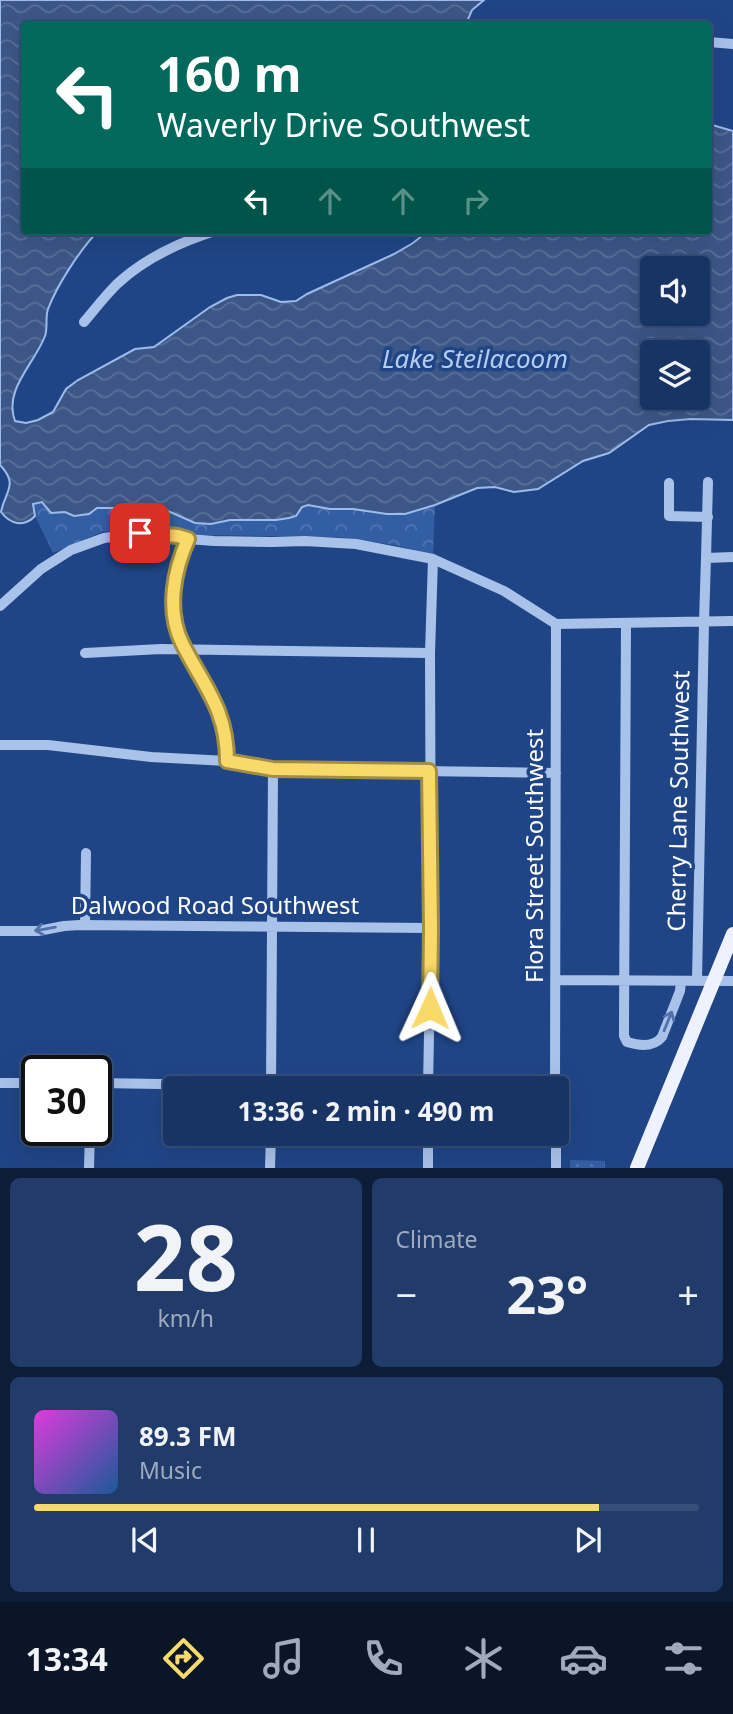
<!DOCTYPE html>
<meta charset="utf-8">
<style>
:root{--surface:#183465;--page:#213c6b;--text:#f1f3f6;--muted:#9faabf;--line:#364f79;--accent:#f8d969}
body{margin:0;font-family:"Noto Sans",sans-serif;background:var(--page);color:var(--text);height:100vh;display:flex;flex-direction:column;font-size:26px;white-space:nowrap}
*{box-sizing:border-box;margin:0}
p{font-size:23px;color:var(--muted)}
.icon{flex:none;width:38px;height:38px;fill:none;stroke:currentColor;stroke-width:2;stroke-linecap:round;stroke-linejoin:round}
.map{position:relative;height:1168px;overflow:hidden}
.side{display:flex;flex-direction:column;gap:10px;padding:10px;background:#0d1d38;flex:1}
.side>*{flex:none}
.hud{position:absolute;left:21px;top:21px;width:691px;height:214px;border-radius:7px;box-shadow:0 7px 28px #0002,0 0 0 2px var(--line);background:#00695c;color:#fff;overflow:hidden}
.controls{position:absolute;left:640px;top:256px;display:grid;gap:14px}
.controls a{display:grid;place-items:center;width:70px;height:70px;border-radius:7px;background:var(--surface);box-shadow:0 7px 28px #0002,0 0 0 2px var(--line);font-size:35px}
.speed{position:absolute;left:21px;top:1055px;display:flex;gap:14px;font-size:35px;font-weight:700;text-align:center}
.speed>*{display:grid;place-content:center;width:91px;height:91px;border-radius:50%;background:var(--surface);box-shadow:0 7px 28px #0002,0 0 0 2px var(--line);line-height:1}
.speed .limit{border:4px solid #111;border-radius:10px;background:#fff;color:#111}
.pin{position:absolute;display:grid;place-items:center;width:60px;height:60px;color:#fff;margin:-30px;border-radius:14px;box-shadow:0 4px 10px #0006}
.me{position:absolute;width:77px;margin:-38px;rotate:1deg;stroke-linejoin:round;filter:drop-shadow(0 0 5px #0008)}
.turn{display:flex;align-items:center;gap:24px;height:147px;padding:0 21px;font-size:32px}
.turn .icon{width:91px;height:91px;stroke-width:2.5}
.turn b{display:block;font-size:49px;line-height:60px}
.lanes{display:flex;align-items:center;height:66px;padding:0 21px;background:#0003;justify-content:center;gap:35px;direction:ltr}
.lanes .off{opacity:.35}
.big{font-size:52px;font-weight:700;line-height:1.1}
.side .card{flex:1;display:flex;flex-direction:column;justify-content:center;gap:10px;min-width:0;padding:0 24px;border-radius:10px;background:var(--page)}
.side .dial{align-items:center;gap:0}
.dial b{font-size:91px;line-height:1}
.song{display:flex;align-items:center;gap:21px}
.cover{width:84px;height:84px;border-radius:10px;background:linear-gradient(135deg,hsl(300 70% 55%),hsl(210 70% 35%))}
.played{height:7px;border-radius:4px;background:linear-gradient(90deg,var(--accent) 85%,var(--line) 85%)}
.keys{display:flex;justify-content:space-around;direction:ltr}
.heat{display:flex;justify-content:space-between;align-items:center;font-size:38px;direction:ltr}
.side .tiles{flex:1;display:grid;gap:10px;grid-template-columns:1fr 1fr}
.card:last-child{grid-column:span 2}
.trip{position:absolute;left:163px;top:1076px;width:406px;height:70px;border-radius:7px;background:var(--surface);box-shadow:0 7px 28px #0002,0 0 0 2px var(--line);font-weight:700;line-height:70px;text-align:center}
.menu{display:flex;height:112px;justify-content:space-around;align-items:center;background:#0a1528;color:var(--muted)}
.menu .icon{width:49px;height:49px}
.menu .active{color:var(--accent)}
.menu b{font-size:32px;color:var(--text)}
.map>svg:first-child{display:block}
.forest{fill:url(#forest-crowns)}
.garden{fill:url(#garden-dots)}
.water{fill:url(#water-waves);stroke:#9dbcec;stroke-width:2;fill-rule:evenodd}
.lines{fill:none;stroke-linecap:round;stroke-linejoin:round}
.minor{stroke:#a9c2ea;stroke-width:10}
.major{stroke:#edf2fe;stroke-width:14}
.oneway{stroke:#5071aa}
.route-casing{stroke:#a18d44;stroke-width:18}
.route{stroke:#f8d969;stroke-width:12}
.labels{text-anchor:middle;stroke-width:7;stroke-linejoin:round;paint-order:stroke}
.street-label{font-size:24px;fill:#fff;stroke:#204587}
.water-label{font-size:26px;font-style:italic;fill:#b5ccf1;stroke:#204587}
</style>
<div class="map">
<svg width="733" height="1168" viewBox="0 0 733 1168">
<defs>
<pattern id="forest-crowns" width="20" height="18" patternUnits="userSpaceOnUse" patternTransform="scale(1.75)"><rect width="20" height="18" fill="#335ea4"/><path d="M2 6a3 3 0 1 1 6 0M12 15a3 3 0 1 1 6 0" fill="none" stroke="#5276b2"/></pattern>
<pattern id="garden-dots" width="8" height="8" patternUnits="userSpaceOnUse" patternTransform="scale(1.75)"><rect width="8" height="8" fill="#335ea4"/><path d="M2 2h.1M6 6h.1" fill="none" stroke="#5276b2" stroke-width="1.8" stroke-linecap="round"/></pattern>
<pattern id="water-waves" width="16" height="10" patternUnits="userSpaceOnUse" patternTransform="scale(1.75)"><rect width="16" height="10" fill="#3c5787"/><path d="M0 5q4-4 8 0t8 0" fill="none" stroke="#597099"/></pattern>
</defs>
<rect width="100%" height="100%" fill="#204587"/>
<path class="forest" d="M 42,502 L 58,513 L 65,512 L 89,514 L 97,508 L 137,508 L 168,511 L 195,523 L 211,524 L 230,520 L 276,520 L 296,516 L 302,507 L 308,505 L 330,509 L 353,509 L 368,512 L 405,514 L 435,505 L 433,555 L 394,545 L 338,537 L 203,535 L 139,528 L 102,532 L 53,553 L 35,516 L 33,504 Z"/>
<path class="garden" d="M 570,1160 L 605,1161 L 605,1168 L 570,1168 Z"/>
<path class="water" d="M 0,0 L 484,0 L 472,10 L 466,24 L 24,24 L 24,231 L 98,231 C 80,250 57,285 48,309 C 45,318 48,328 45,336 C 35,363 3,390 15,421 L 26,423 L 38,420 L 53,412 L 66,389 L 78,380 L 135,349 L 154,347 L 210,307 L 227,298 L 237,295 L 261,295 L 281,302 L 296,301 L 307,294 L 394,254 L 413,243 L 428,231 L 709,231 L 709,124 L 733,131 L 733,420 L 691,419 L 668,421 L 649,425 L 609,453 L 583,461 L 538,489 L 514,492 L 495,487 L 477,488 L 435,505 L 405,514 L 387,514 L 353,509 L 330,509 L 308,505 L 302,507 L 296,516 L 289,518 L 276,520 L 230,520 L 211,524 L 195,523 L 168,511 L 137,508 L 97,508 L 89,514 L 74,516 L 65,512 L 51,513 L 42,502 L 33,504 L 35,516 C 24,528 10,524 1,512 C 5,491 19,485 0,465 ZM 653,268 L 698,268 L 698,313 L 653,313 ZM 653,352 L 698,352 L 698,397 L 653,397 Z"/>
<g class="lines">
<path class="minor" d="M 709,42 L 733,44
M 84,322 C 95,309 105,296 117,284 C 144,259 180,242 215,231
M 708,482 L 706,558 L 733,557
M 669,483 L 669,516 L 708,517
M 188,539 C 175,570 167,607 181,640 C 185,650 192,659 198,669 C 215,700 227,725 227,761
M 0,606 L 41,569 L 71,550 L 104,538 L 140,533 L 178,536 L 188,539 L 214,541 L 272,542 L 305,541 L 356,544 L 433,559 L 504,591 L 556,624 L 733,621
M 626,623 L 624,1023 L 624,1036 L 627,1042 C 640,1046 654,1047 662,1037 L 680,991 L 681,981
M 85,653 L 161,649 L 430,653
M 0,745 L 48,745 L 151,757 L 227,761 L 273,769 L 556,773
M 85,925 L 86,853
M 0,931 L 38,931 L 64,926 L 80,925 L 431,928
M 556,980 L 733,981
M 697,981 L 704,622 L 706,558
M 0,1083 L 37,1083
M 96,1083 L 428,1088 L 555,1087
M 271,1088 L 273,769
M 428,1088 L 431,928 L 430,653 L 433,559
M 555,1088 L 556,624
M 89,1168 L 90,1130
M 270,1168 L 271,1134
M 428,1168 L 428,1134
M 556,1168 L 556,1134"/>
<path class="major" d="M 637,1168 L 733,934"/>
</g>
<defs><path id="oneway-shaft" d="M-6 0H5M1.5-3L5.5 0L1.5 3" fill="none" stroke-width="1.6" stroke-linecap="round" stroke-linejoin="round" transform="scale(1.75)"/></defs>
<g class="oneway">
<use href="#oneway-shaft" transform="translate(45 929) rotate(170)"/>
<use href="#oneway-shaft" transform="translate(668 1021) rotate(-68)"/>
</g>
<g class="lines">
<defs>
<path id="route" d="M 140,533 L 178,536 L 188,539 C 174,570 166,610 182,643 C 204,687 227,709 227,761 L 273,769 L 429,771 L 431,929 L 430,1008"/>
</defs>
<use href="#route" class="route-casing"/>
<use href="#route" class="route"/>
</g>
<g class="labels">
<g class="street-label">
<text transform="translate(679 801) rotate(-89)" y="8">Cherry Lane Southwest</text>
<text transform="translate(535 856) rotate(-90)" y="8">Flora Street Southwest</text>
<text x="215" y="914">Dalwood Road Southwest</text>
</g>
<g class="water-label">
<text x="475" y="368">Lake Steilacoom</text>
</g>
</g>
</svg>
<div class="controls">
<a><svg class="icon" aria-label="sound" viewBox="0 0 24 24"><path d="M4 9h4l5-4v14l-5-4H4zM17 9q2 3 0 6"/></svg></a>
<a><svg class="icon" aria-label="layers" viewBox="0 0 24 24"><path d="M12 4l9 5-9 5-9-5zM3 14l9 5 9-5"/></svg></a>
</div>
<div class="speed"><div class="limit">30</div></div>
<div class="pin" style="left:140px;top:533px;background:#d93025"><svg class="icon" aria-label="arrive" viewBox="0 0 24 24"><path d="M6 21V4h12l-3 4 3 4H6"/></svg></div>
<svg class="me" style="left:430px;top:1008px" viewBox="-20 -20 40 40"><path d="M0-17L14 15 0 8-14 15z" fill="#f8d969" stroke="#fff" stroke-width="4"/></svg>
<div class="trip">13:36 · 2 min · 490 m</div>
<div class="hud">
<div class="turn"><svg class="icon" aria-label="left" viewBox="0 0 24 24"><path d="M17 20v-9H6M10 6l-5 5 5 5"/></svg><div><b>160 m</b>Waverly Drive Southwest</div></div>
<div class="lanes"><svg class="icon" aria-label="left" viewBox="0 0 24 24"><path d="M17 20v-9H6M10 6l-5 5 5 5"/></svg><svg class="icon off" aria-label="ahead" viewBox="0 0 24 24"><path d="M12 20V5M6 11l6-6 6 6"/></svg><svg class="icon off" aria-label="ahead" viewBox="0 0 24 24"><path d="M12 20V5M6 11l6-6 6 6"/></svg><svg class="icon off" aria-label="right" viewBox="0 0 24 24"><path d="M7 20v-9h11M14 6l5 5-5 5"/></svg></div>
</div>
</div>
<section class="side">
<div class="tiles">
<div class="card dial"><b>28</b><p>km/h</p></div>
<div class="card"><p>Climate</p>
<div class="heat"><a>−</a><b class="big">23°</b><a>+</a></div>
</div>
<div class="card">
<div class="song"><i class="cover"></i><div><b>89.3 FM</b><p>Music</p></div></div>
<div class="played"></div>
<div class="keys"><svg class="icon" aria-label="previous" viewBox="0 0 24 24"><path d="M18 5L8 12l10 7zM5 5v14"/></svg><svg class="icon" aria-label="pause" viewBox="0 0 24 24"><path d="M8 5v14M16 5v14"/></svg><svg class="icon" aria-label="next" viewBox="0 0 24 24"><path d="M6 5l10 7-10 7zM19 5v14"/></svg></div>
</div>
</div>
</section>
<nav class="menu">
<b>13:34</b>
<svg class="icon active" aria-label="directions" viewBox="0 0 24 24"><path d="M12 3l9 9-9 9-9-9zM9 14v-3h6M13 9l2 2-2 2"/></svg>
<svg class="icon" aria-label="music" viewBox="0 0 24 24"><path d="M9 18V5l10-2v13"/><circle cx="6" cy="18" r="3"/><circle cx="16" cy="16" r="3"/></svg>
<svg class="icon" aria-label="phone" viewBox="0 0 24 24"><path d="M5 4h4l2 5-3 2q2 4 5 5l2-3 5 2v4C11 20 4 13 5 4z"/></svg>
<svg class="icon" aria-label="climate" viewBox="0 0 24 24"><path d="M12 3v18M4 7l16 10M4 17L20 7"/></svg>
<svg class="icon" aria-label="car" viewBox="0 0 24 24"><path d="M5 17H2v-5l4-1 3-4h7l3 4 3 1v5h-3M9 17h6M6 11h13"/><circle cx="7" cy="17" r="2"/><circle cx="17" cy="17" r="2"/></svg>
<svg class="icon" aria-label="filters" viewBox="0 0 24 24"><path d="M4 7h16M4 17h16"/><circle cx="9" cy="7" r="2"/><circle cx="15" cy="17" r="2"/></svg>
</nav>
